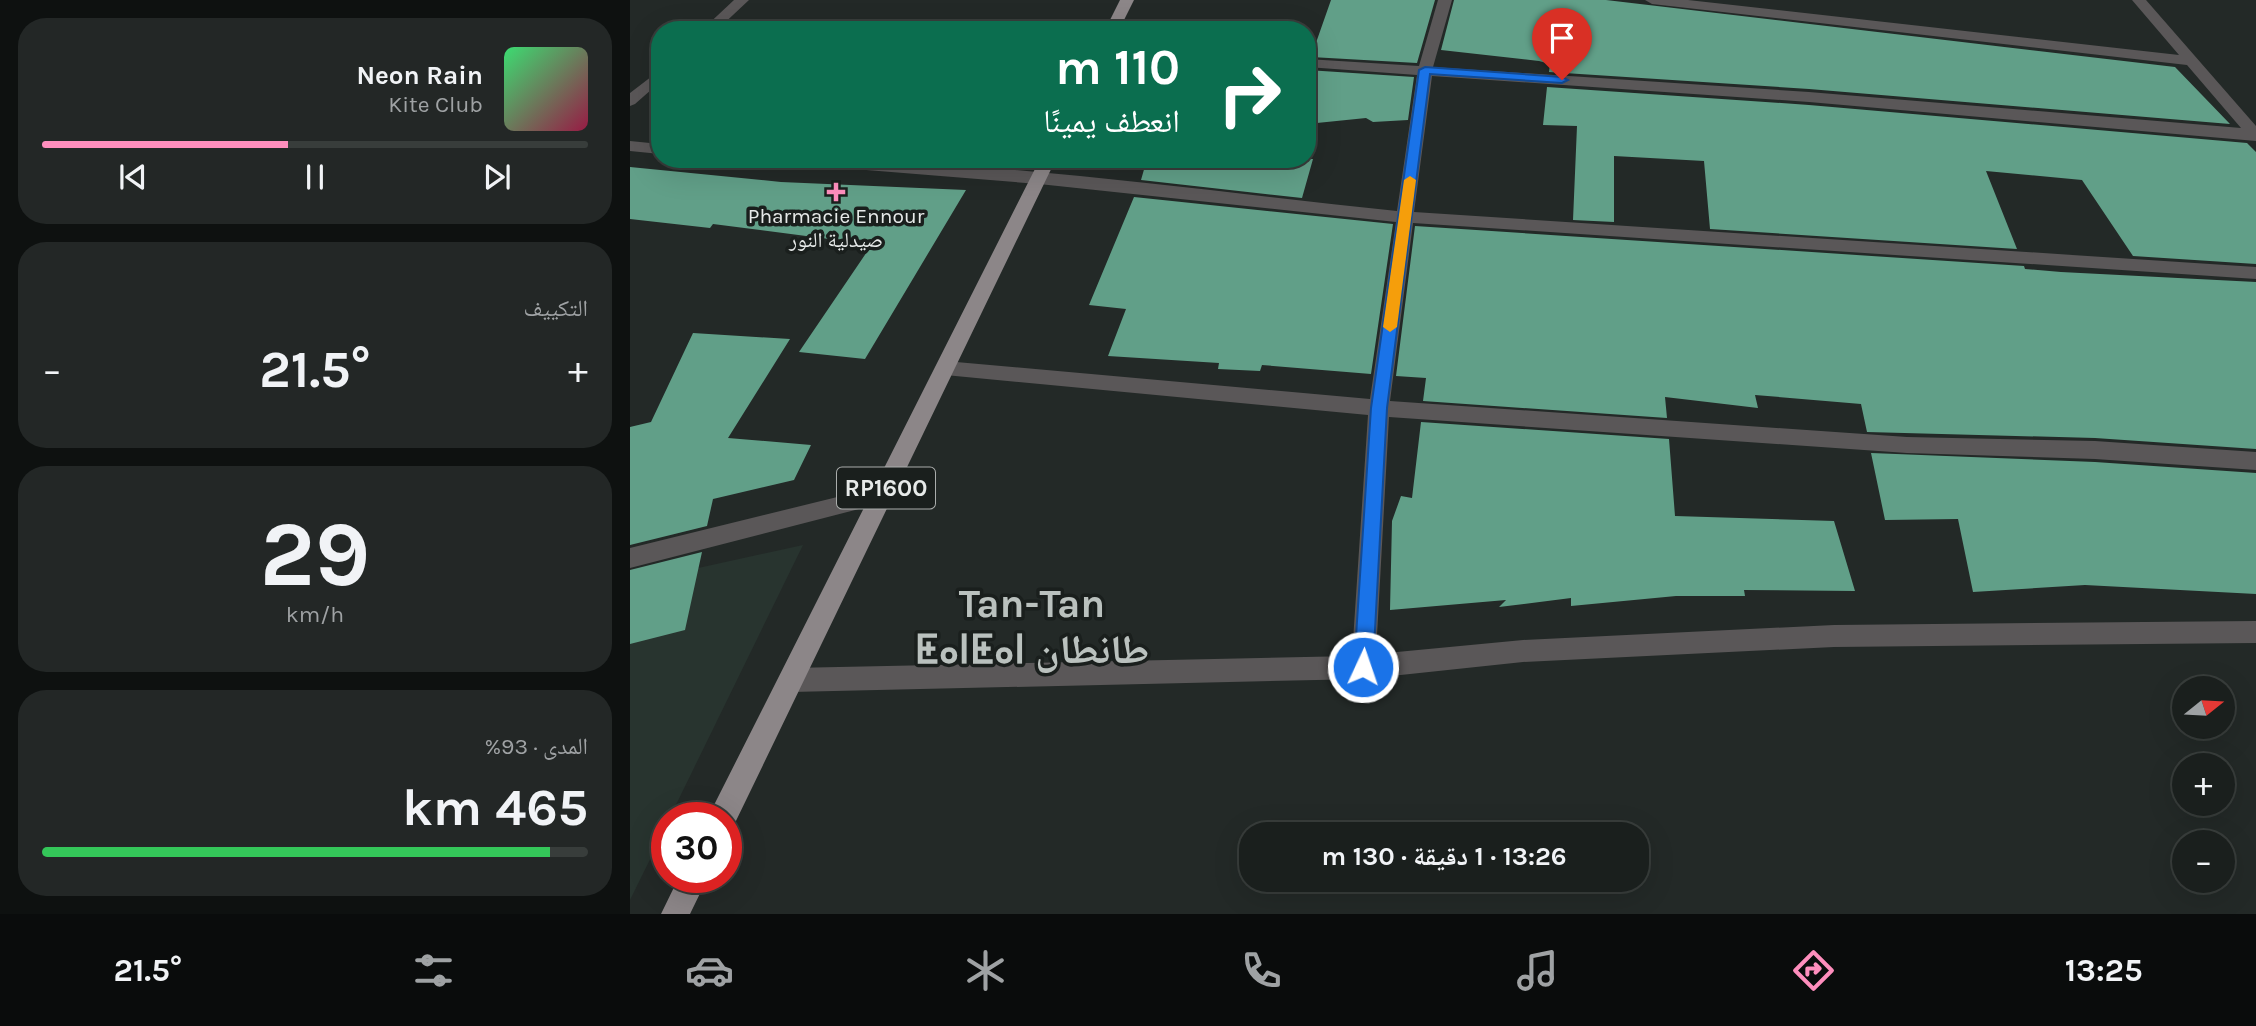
<!DOCTYPE html>
<html lang="ar">
<meta charset="utf-8">
<style>
:root{--surface:#1a1f1d;--page:#232726;--text:#f1f3f6;--muted:#9fa2a4;--line:#383d3b;--accent:#fe8ebd}
body{margin:0;font-family:Karla,"Noto Naskh Arabic","Noto Sans Tifinagh",sans-serif;background:var(--page);color:var(--text);direction:rtl;height:100vh;display:flex;flex-direction:column;font-size:26px;white-space:nowrap}
*{box-sizing:border-box;margin:0}
p{font-size:23px;color:var(--muted)}
.icon{flex:none;width:38px;height:38px;fill:none;stroke:currentColor;stroke-width:2;stroke-linecap:round;stroke-linejoin:round}
.map{position:relative;flex:1;overflow:hidden;direction:ltr}
.sheet{display:flex;flex-direction:column;gap:18px;padding:18px;background:#0e1110;width:630px}
.sheet>*{flex:none}
.guide{position:absolute;left:21px;top:21px;width:665px;height:147px;border-radius:28px;box-shadow:0 7px 28px #0002,0 0 0 2px var(--line);direction:rtl;background:#0b6e4f;color:#fff;overflow:hidden}
.needle{width:46px;rotate:72deg}
.buttons{position:absolute;left:1542px;top:676px;display:grid;gap:14px}
.buttons a{display:grid;place-items:center;width:63px;height:63px;border-radius:50%;background:var(--surface);box-shadow:0 7px 28px #0002,0 0 0 2px var(--line);font-size:35px}
.speed{position:absolute;left:21px;top:802px;display:flex;gap:14px;font-size:35px;font-weight:700;text-align:center}
.speed>*{display:grid;place-content:center;width:91px;height:91px;border-radius:50%;background:var(--surface);box-shadow:0 7px 28px #0002,0 0 0 2px var(--line);line-height:1}
.speed .limit{border:10px solid #d22;background:#fff;color:#111}
.pin{position:absolute;display:grid;place-items:center;width:60px;height:60px;color:#fff;margin:-72px -30px;border-radius:50% 50% 50% 0;rotate:-45deg;box-shadow:0 0 7px #0007}
.pin .icon{rotate:45deg}
.me{position:absolute;width:77px;margin:-38px;rotate:3deg;stroke-linejoin:round;filter:drop-shadow(0 0 5px #0008)}
.turn{display:flex;align-items:center;gap:24px;height:147px;padding:0 21px;font-size:32px}
.turn .icon{width:91px;height:91px;stroke-width:2.5}
.turn b{display:block;font-size:49px;line-height:60px}
.big{font-size:52px;font-weight:700;line-height:1.1}
.sheet .card{flex:1;display:flex;flex-direction:column;justify-content:center;gap:10px;min-width:0;padding:0 24px;border-radius:28px;background:var(--page)}
.sheet .dial{align-items:center;gap:0}
.dial b{font-size:91px;line-height:1}
.song{display:flex;align-items:center;gap:21px}
.cover{width:84px;height:84px;border-radius:10px;background:linear-gradient(135deg,hsl(140 70% 55%),hsl(340 70% 35%))}
.played{height:7px;border-radius:4px;background:linear-gradient(90deg,var(--accent) 45%,var(--line) 45%)}
.keys{display:flex;justify-content:space-around;direction:ltr}
.heat{display:flex;justify-content:space-between;align-items:center;font-size:38px;direction:ltr}
.charge{height:10px;border-radius:5px;background:linear-gradient(90deg,#34c759 93%,var(--line) 0)}
.trip{position:absolute;left:609px;top:822px;width:410px;height:70px;border-radius:28px;background:var(--surface);box-shadow:0 7px 28px #0002,0 0 0 2px var(--line);font-weight:700;line-height:70px;text-align:center;direction:rtl}
.tab-bar{display:flex;height:112px;justify-content:space-around;align-items:center;background:#0a0c0c;color:var(--muted)}
.tab-bar .icon{width:49px;height:49px}
.tab-bar .current{color:var(--accent)}
.tab-bar b{font-size:32px;color:var(--text)}
main{display:flex;flex:1;min-height:0}
.map>svg:first-child{display:block}
.built{fill:#28342f}
.building{fill:#619f88}
.lines{fill:none;stroke-linecap:round;stroke-linejoin:round}
.minor{fill:#5a5758;fill-rule:evenodd}
.primary{fill:#8c8688;fill-rule:evenodd}
.route{fill:#1a73e8;stroke:#114b97;stroke-width:2}
.slow{fill:#f59e0b}
.poi-dot{fill:#fe8ebd;stroke:#1a1f1d;stroke-width:2.5}
.labels{text-anchor:middle;stroke-width:7;stroke-linejoin:round;paint-order:stroke}
.far-poi-label{font-size:21px;fill:#e7eae9;stroke:#1a1f1d}
.shield{fill:#1a1f1d;stroke:#aaadac;stroke-width:2}
.shield-label{font-size:24px;font-weight:bold;fill:#e7eae9}
.town-label{font-size:40px;font-weight:bold;fill:#bac1be;stroke:#1a1f1d}
</style>
<main>
<div class="map">
<svg width="1626" height="914" viewBox="0 0 1626 914">
<rect width="100%" height="100%" fill="#232927"/>
<path class="built" d="M 173,545 L 40,817 L 37,817 L 37,825 L 0,900 L 0,583 Z"/>
<path class="building" d="M 701,0 L 805,0 L 787,63 L 681,57 Z
M 824,0 L 976,0 L 1545,67 L 1600,124 L 1179,89 L 919,72 L 920,64 L 909,61 L 811,50 Z
M 677,70 L 784,77 L 778,120 L 743,122 L 736,118 L 677,124 Z
M 917,87 L 1179,105 L 1617,143 L 1626,152 L 1626,264 L 1503,256 L 1452,180 L 1356,171 L 1387,249 L 1080,229 L 1074,161 L 984,156 L 984,222 L 943,220 L 947,126 L 913,125 Z
M 517,159 L 683,159 L 672,198 L 511,180 Z
M 0,167 L 151,182 L 336,190 L 235,359 L 169,352 L 245,240 L 199,239 L 83,224 L 80,228 L 0,219 Z
M 504,197 L 763,224 L 741,374 L 632,365 L 630,371 L 588,369 L 589,363 L 478,356 L 496,309 L 459,305 Z
M 785,226 L 1394,266 L 1395,269 L 1431,272 L 1626,282 L 1626,449 L 1465,438 L 1237,432 L 1231,404 L 1125,395 L 1128,408 L 1035,397 L 1037,418 L 793,401 L 796,378 L 766,376 Z
M 63,333 L 160,339 L 98,438 L 181,445 L 164,480 L 83,499 L 77,526 L 0,545 L 0,427 L 21,422 Z
M 791,422 L 1039,439 L 1045,516 L 1204,521 L 1225,591 L 1114,590 L 1115,596 L 1046,596 L 941,606 L 941,598 L 869,607 L 876,600 L 760,610 L 762,521 L 771,496 L 782,498 Z
M 1241,453 L 1465,462 L 1626,473 L 1626,594 L 1455,585 L 1343,592 L 1328,519 L 1255,520 Z
M 72,552 L 55,630 L 0,644 L 0,570 Z"/>
<g class="lines">
<path class="minor" d="M 104,0 L 119,0 L 87,30 L 72,30 Z
M 808,0 L 822,0 L 803,67 L 1179,92 L 1611,128 L 1557,65 L 1022,4 L 1015,0 L 1058,0 L 1549,55 L 1502,0 L 1516,0 L 1626,126 L 1626,141 L 1179,102 L 802,76 L 784,212 L 1626,267 L 1626,279 L 783,223 L 760,401 L 1277,437 L 1465,441 L 1626,452 L 1626,470 L 1465,459 L 1277,453 L 759,417 L 746,654 L 893,640 L 1204,625 L 1626,621 L 1626,643 L 1204,647 L 893,662 L 733,679 L 161,692 L 152,688 L 149,680 L 152,672 L 161,668 L 722,656 L 738,415 L 315,375 L 308,373 L 305,368 L 308,363 L 315,361 L 740,399 L 766,222 L 409,184 L 162,164 L 154,159 C 359,159 564,190 767,211 L 787,75 L 677,67 L 677,59 L 789,66 Z
M 30,70 L 30,82 L 5,104 L 0,106 L 0,93 Z
M 0,141 L 30,144 L 30,154 L 0,151 Z
M 252,486 L 260,489 L 263,495 L 260,501 L 0,568 L 0,548 Z"/>
<path class="primary" d="M 490,0 L 504,0 L 489,30 L 475,30 Z
M 410,159 L 426,159 L 103,827 L 96,829 L 96,817 L 80,817 L 83,807 Z
M 49,877 L 78,877 L 60,914 L 31,914 Z"/>
</g>
<path class="route" d="M 795,67 L 932,77 L 938,80 L 932,83 L 800,74 L 757,408 L 743,667 L 740,674 L 733,676 L 727,674 L 724,667 L 741,408 L 789,70 Z"/>
<path class="slow" d="M 780,176 L 786,180 L 767,327 L 760,332 L 753,327 L 774,180 Z"/>
<path class="poi-dot" d="M202.5 181.5h7v7h7v7h-7v7h-7v-7h-7v-7h7z"/>
<g class="labels">
<g class="far-poi-label">
<text x="206" y="223">Pharmacie Ennour<tspan x="206" dy="24">صيدلية النور</tspan></text>
</g>
<rect class="shield" x="207" y="467.5" width="98" height="41" rx="5"/>
<g class="shield-label">
<text x="256" y="496">RP1600</text>
</g>
<g class="town-label">
<text x="402" y="617">Tan-Tan<tspan x="402" dy="46">ⵟⴰⵏⵟⴰⵏ طانطان</tspan></text>
</g>
</g>
</svg>
<div class="buttons">
<a><svg class="needle" viewBox="-14 -14 28 28"><path d="M0-13l5 13h-10z" fill="#e53935"/><path d="M0 13l5-13h-10z" fill="#9fa2a4"/></svg></a>
<a>+</a>
<a>−</a>
</div>
<div class="speed"><div class="limit">30</div></div>
<div class="pin" style="left:932px;top:80px;background:#d93025"><svg class="icon" aria-label="arrive" viewBox="0 0 24 24"><path d="M6 21V4h12l-3 4 3 4H6"/></svg></div>
<svg class="me" style="left:733px;top:667px" viewBox="-20 -20 40 40"><circle r="17" fill="#1a73e8" stroke="#fff" stroke-width="3"/><path d="M0-11L8 9 0 5-8 9z" fill="#fff"/></svg>
<div class="trip">13:26 · 1 دقيقة · 130 m</div>
<div class="guide">
<div class="turn"><svg class="icon" aria-label="right" viewBox="0 0 24 24"><path d="M7 20v-9h11M14 6l5 5-5 5"/></svg><div><b>110 m</b>انعطف يمينًا</div></div>
</div>
</div>
<section class="sheet">
<div class="card">
<div class="song"><i class="cover"></i><div><b>Neon Rain</b><p>Kite Club</p></div></div>
<div class="played"></div>
<div class="keys"><svg class="icon" aria-label="previous" viewBox="0 0 24 24"><path d="M18 5L8 12l10 7zM5 5v14"/></svg><svg class="icon" aria-label="pause" viewBox="0 0 24 24"><path d="M8 5v14M16 5v14"/></svg><svg class="icon" aria-label="next" viewBox="0 0 24 24"><path d="M6 5l10 7-10 7zM19 5v14"/></svg></div>
</div>
<div class="card"><p>التكييف</p>
<div class="heat"><a>−</a><b class="big">21.5°</b><a>+</a></div>
</div>
<div class="card dial"><b>29</b><p>km/h</p></div>
<div class="card"><p>المدى · 93%</p><b class="big">465 km</b><div class="charge"></div></div>
</section>
</main>
<nav class="tab-bar">
<b>13:25</b>
<svg class="icon current" aria-label="directions" viewBox="0 0 24 24"><path d="M12 3l9 9-9 9-9-9zM9 14v-3h6M13 9l2 2-2 2"/></svg>
<svg class="icon" aria-label="music" viewBox="0 0 24 24"><path d="M9 18V5l10-2v13"/><circle cx="6" cy="18" r="3"/><circle cx="16" cy="16" r="3"/></svg>
<svg class="icon" aria-label="phone" viewBox="0 0 24 24"><path d="M5 4h4l2 5-3 2q2 4 5 5l2-3 5 2v4C11 20 4 13 5 4z"/></svg>
<svg class="icon" aria-label="climate" viewBox="0 0 24 24"><path d="M12 3v18M4 7l16 10M4 17L20 7"/></svg>
<svg class="icon" aria-label="car" viewBox="0 0 24 24"><path d="M5 17H2v-5l4-1 3-4h7l3 4 3 1v5h-3M9 17h6M6 11h13"/><circle cx="7" cy="17" r="2"/><circle cx="17" cy="17" r="2"/></svg>
<svg class="icon" aria-label="filters" viewBox="0 0 24 24"><path d="M4 7h16M4 17h16"/><circle cx="9" cy="7" r="2"/><circle cx="15" cy="17" r="2"/></svg>
<b>21.5°</b>
</nav>
